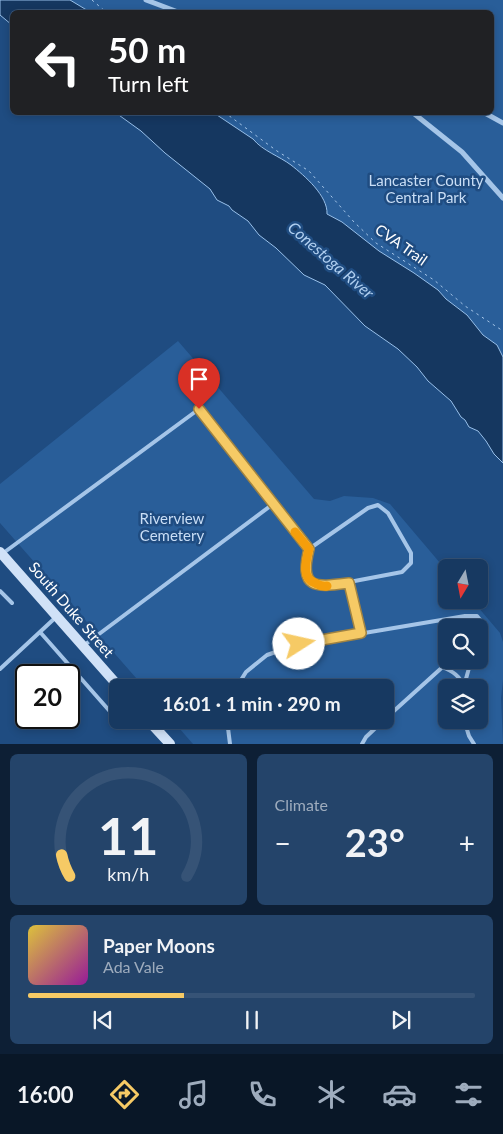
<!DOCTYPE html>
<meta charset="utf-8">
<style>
:root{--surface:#173961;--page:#24446a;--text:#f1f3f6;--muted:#9eacbd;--line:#365376;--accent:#f6ca65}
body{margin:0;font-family:Lato,sans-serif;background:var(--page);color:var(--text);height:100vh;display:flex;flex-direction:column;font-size:19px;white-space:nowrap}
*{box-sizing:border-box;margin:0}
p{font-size:16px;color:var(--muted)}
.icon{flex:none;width:28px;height:28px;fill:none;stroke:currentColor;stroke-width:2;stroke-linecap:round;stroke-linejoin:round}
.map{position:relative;height:744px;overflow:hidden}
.side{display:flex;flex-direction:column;gap:10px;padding:10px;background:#0d1f35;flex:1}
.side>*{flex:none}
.hud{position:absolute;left:10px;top:10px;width:484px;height:105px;border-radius:8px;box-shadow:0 2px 8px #0003,0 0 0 1px var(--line);background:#202124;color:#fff;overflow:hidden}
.needle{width:32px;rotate:190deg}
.tools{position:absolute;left:438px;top:559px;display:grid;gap:10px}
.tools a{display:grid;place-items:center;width:50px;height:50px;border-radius:8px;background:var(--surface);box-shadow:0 2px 8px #0003,0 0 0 1px var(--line);font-size:25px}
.speed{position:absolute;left:15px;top:664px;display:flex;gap:10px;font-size:25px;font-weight:700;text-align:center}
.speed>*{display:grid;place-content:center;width:65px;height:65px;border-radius:50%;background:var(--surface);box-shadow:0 2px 8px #0003,0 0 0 1px var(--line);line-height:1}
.speed .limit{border:2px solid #111;border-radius:8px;background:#fff;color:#111}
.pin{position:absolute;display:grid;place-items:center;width:42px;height:42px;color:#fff;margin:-51px -21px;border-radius:50% 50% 50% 0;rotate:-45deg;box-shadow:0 0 5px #0007}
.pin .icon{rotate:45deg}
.me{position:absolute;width:55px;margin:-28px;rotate:80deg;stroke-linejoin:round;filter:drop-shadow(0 0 4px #0008)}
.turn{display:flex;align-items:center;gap:18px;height:105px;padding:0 15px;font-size:22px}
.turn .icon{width:65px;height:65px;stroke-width:2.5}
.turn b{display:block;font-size:35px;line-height:42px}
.big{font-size:38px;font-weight:700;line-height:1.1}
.side .widget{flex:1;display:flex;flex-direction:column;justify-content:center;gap:8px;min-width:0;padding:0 18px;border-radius:8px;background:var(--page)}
.side .dial{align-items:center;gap:0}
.dial svg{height:130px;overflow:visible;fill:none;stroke:var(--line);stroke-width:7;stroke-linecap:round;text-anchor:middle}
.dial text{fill:var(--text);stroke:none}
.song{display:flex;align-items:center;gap:15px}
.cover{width:60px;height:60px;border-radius:8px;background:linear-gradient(135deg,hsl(50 70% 55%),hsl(300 70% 35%))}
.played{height:5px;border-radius:2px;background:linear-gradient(90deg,var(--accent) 35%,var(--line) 35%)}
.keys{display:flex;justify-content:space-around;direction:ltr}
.heat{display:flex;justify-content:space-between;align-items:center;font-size:28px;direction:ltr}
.side .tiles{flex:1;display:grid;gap:10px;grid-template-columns:1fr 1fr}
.widget:last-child{grid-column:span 2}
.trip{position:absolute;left:109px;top:679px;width:285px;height:50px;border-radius:8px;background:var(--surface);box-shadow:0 2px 8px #0003,0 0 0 1px var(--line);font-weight:700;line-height:50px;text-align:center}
.menu{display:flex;height:80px;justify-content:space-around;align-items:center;background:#091727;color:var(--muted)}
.menu .icon{width:35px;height:35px}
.menu .on{color:var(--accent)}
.menu b{font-size:22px;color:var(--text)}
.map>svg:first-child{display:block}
.green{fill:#295e99;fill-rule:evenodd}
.water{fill:#153760;stroke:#98c0ea}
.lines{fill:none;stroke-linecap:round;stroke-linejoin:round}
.path{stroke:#a5c5e8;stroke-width:1;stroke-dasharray:2.5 4;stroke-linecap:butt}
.service{stroke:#a5c5e8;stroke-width:4}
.minor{stroke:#a5c5e8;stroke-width:5}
.secondary{stroke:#d0e1f7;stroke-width:10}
.route-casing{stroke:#a08342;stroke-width:12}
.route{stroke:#f6ca65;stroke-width:9}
.slow{stroke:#f59e0b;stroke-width:9}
.labels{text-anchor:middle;stroke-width:5;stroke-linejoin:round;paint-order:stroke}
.park-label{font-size:15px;fill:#c9def6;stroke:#1f4c81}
.street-label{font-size:15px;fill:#fff;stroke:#1f4c81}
.water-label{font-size:16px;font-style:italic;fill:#b0cff0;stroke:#1f4c81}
</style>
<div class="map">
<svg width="503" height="744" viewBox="0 0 503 744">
<rect width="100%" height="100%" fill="#1f4c81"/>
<path class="green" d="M 70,0 L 503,0 L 503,357 L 497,345 L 483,335 L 467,315 L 446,299 L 438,290 L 414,273 L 379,251 L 342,222 L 327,214 L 325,202 L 320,192 L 253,139 L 214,113 L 491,112 L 491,12 L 90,12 Z
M 178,341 L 314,499 L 330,501 L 344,496 L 373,498 L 390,504 L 446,570 L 446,600 L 472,600 L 500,633 L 503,642 L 503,680 L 501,698 L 503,744 L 193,744 L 172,720 L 385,720 L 385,688 L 144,687 L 0,523 L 0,484 ZM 446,628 L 479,628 L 479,660 L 446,660 ZM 446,688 L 479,688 L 479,720 L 446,720 Z"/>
<path class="water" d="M 0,0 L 70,0 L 90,12 L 12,12 L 12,25 L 0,15 Z
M 116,113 L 214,113 L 253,139 C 263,151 279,156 291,165 C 305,176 328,196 327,214 L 342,222 L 379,251 L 414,273 L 438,290 L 446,299 L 467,315 L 483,335 L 497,345 L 503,357 L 503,463 L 494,454 L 486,441 L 478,431 L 469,427 L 465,420 L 461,417 L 451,401 L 428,381 L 417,367 L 398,349 L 365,326 L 325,285 L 304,275 L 276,248 L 259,235 L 248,221 L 232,210 L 229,206 L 217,200 L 210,189 L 165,153 L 141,131 Z"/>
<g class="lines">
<path class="path" d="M 92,0 L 106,12
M 224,112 L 277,151 L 309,171 L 354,222 L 376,243 L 434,280 L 465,306 L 503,331"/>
<path class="service" d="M 378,505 L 388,513 L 411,553 L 411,563 L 402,572 L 323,587 L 311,582 L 305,572 L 309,549 L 368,508 Z
M 2,554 L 199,409 L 309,549
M 349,583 L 361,633
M 0,591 L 12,603
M 40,632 L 114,716 L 118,712
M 83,646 L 273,504
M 442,667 C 452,671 461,676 464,688
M 0,669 L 55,618
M 464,686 L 469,668 L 473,660
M 236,688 L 246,672 L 267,655 L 299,644 L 465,616 L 477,616 C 488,628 491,639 479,652
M 385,719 L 447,663 L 453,660
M 227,720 L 230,744
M 464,720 L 469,736 L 474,744
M 362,744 L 366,737 L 384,720"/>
<path class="minor" d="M 146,0 L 178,12
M 279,12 L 289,12
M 412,112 L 462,152 L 503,198
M 483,112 L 503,123"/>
<path class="secondary" d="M 0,552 L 120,688
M 148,720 L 170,744"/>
</g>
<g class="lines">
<defs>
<path id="route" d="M 199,409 L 309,549 C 299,590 316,587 349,583 L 361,633 L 299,644"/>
</defs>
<use href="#route" class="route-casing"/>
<use href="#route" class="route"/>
<path class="slow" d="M 295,532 L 309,549 C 306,561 301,578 315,583 C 319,585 322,587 327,586"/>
</g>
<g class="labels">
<g class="park-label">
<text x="426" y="186">Lancaster County<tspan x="426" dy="17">Central Park</tspan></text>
<text x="172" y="524">Riverview<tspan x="172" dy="17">Cemetery</tspan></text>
</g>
<g class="street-label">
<text transform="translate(401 245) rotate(35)" y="5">CVA Trail</text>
<text transform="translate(71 610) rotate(49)" y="5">South Duke Street</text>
</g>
<g class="water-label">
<text transform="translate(331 260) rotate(41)" y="6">Conestoga River</text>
</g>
</g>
</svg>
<div class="tools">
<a><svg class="needle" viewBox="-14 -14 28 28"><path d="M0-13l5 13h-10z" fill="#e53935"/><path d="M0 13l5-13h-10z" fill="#9eacbd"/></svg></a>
<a><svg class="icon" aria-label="search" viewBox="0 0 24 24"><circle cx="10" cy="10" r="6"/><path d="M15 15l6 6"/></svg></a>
<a><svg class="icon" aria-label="layers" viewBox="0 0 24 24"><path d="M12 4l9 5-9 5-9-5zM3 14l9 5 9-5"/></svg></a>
</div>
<div class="speed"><div class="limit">20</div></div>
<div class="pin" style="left:199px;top:409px;background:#d93025"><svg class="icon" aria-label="arrive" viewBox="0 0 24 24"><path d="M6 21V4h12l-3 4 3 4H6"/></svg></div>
<svg class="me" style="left:299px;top:644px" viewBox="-20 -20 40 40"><circle r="19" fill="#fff"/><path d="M0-13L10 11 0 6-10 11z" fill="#f6ca65"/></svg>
<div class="trip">16:01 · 1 min · 290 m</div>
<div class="hud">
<div class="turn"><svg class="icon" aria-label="left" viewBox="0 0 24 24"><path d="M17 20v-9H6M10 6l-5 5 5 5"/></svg><div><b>50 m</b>Turn left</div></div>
</div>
</div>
<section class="side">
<div class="tiles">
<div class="widget dial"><svg viewBox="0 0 100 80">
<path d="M14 69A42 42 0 1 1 86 69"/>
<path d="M14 69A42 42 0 0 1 9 56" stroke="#f6ca65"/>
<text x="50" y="56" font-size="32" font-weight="700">11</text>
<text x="50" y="72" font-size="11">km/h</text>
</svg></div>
<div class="widget"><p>Climate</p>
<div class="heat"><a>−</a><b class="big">23°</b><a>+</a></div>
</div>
<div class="widget">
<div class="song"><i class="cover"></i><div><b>Paper Moons</b><p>Ada Vale</p></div></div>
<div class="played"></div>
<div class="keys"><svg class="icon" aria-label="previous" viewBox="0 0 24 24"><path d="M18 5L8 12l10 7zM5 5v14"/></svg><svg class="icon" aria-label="pause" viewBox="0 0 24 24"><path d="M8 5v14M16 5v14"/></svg><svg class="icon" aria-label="next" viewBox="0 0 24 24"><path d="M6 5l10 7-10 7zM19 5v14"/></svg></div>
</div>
</div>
</section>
<nav class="menu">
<b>16:00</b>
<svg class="icon on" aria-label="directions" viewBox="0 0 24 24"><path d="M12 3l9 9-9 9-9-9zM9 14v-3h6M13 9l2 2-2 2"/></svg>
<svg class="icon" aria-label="music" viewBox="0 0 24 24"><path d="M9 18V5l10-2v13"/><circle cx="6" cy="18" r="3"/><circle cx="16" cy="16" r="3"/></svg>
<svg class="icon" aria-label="phone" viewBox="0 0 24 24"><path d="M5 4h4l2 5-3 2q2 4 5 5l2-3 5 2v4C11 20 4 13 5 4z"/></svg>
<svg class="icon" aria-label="climate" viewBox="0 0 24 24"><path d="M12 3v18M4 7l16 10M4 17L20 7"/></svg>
<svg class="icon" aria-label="car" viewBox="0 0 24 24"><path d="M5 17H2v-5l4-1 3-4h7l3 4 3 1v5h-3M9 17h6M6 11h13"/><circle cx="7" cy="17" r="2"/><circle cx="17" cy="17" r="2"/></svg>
<svg class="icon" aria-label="filters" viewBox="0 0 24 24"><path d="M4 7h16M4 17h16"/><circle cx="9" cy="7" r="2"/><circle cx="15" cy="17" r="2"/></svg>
</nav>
